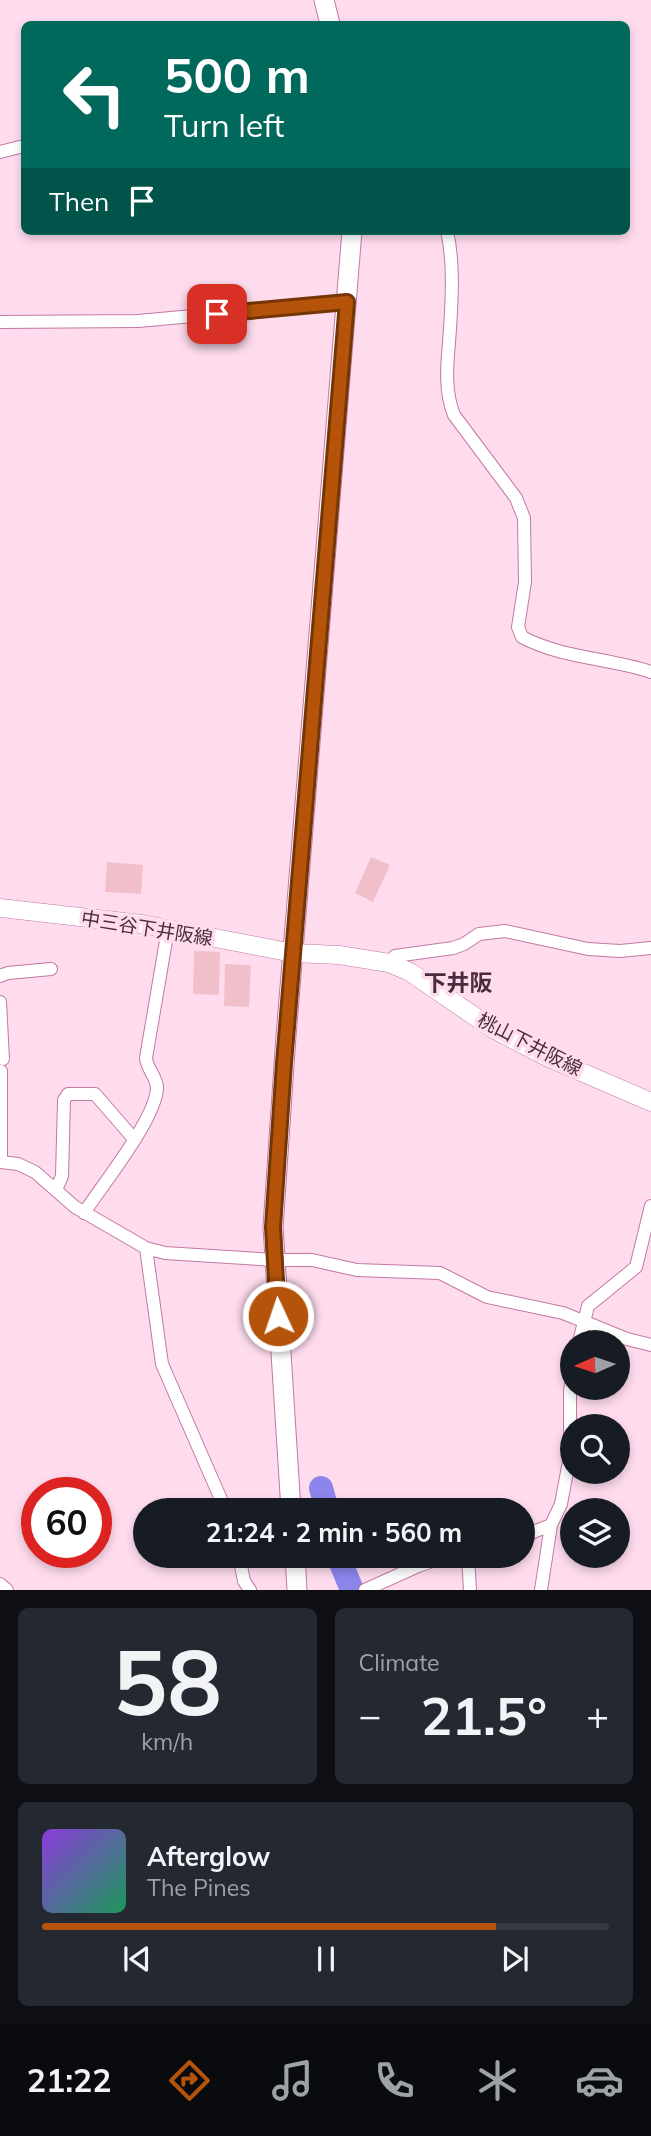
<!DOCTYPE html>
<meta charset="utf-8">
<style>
:root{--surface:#171b24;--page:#242831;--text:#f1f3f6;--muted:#9ea1a6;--line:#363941;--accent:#b45309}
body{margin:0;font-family:Mulish,"Noto Sans JP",sans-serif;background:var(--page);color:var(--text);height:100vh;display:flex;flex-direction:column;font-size:26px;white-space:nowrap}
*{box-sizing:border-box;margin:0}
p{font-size:23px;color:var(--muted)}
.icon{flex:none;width:38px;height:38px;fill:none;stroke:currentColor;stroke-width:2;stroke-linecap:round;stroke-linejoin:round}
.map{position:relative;height:1590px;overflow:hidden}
.sheet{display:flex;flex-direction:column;gap:18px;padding:18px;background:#0d0f14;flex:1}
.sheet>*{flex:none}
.top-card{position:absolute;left:21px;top:21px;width:609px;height:214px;border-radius:10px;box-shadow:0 4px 10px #0003;background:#00695c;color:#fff;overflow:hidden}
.needle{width:46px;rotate:267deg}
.buttons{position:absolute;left:560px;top:1330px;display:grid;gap:14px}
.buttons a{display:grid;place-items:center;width:70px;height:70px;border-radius:50%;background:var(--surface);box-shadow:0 4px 10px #0003;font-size:35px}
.speed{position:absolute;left:21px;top:1477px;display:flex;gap:14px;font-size:35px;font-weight:700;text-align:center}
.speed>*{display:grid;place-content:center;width:91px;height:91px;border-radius:50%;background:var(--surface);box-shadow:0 4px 10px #0003;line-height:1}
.speed .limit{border:10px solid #d22;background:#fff;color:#111}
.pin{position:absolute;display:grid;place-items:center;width:60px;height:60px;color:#fff;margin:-30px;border-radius:14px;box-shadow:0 4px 10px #0006}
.me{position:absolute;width:77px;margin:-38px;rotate:357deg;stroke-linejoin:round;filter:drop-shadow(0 0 5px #0008)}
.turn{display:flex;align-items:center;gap:24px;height:147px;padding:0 28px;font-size:32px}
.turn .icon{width:91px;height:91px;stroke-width:2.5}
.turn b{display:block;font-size:49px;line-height:60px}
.then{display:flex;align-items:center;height:66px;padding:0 28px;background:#0003;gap:14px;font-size:26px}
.big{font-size:52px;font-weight:700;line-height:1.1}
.sheet .widget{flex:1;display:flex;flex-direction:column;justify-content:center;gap:10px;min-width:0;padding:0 24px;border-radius:10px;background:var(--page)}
.sheet .dial{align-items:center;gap:0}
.dial b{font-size:91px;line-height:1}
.song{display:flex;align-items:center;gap:21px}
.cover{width:84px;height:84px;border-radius:10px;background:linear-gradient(135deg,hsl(270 70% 55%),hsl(150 70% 35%))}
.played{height:7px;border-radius:4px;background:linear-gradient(90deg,var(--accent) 80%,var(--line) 80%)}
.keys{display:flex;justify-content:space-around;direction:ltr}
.heat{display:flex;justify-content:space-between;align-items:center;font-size:38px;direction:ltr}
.sheet .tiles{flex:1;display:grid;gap:18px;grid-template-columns:1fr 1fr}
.widget:last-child{grid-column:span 2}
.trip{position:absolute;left:133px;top:1498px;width:402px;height:70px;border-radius:35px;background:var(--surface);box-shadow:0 4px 10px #0003;font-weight:700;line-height:70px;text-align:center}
.menu{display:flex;height:112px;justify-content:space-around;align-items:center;background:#090b0e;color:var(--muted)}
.menu .icon{width:49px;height:49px}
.menu .selected{color:var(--accent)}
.menu b{font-size:32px;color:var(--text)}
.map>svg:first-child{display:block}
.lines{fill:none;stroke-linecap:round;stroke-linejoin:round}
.river{stroke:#8c85eb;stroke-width:24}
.building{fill:#f1bfc9}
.minor-casing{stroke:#c378a4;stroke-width:14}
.secondary-casing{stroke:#c378a4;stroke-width:19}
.primary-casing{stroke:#c378a4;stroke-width:21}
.minor{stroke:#fff;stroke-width:12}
.secondary{stroke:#fff;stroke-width:18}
.primary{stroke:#fff;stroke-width:19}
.route-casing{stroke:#753606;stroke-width:18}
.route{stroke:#b45309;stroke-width:12}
.labels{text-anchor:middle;stroke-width:7;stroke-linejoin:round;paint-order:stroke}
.street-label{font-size:19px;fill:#4b2c3e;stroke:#fedcee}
.quarter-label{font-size:23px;font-weight:bold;fill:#4b2c3e;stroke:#fedcee}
</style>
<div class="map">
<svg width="651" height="1590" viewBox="0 0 651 1590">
<rect width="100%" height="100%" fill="#fedcee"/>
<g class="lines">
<path class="river" d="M 321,1488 L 327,1510
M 338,1556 L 352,1590"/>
</g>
<path class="building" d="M 371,857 L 390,865 L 373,902 L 355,893 Z
M 107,862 L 143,865 L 141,894 L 105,892 Z
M 194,951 L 220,952 L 219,995 L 193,994 Z
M 225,964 L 251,965 L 249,1007 L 224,1006 Z"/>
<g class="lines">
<defs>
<path id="minor" d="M 0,152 L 24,146
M 447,231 C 454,262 452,297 450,329 C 448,358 443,388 454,415 L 516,498 L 524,518 L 525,582 L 518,627 L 522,637 C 561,658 609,658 651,672
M 0,322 L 138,321 L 347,302
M 389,963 L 395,956 L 453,948 L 464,944 L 479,934 L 505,931 L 588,949 L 620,951 L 651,948
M 0,976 L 8,973 L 51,969
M 0,1002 L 3,1059
M 1,1071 L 1,1162
M 0,1162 L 18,1164 L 35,1172 L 75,1207 L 146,1248 L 165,1253 L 275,1260 L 312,1260 L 357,1270 L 440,1273 L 487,1297 L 563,1313 L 627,1339 L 651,1345
M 56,1190 L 62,1176 L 64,1100 L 68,1094 L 95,1094 L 134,1139
M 84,1213 C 102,1185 157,1118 157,1087 C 156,1076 147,1069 146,1058 L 168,929
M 146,1248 L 162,1364 L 223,1504 L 222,1510
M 579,1342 L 588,1306 L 636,1267 L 651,1206
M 523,1536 L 551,1525
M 239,1556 L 244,1581 L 250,1590
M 468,1556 L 470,1590
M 0,1584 L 7,1590
M 365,1590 L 418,1566 L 447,1556
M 541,1590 L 551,1525 L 561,1504 L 570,1456 L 570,1391 L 572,1378"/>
<path id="secondary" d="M 0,908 L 142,924 L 293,953 L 339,955 L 389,963 L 410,972 L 493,1029 L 549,1058 L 651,1102"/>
<path id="primary" d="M 324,0 L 330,24
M 291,1510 L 273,1227 L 286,1036 L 352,231
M 295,1556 L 297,1590"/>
</defs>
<use href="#minor" class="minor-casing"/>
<use href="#secondary" class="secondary-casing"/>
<use href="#primary" class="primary-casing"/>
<use href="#minor" class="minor"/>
<use href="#secondary" class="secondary"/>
<use href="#primary" class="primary"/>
</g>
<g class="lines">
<defs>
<path id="route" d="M 217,314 L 347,302 L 284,1063 L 273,1227 L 278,1316"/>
</defs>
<use href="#route" class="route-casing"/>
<use href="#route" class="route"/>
</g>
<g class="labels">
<g class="street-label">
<text transform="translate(147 928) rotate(9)" y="7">中三谷下井阪線</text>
<text transform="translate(530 1044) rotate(27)" y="7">桃山下井阪線</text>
</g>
<g class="quarter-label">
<text x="458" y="991">下井阪</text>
</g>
</g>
</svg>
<div class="buttons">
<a><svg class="needle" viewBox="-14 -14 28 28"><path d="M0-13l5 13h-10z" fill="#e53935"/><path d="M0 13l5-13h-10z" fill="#9ea1a6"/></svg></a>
<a><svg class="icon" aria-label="search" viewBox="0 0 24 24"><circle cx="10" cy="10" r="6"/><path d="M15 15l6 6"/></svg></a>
<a><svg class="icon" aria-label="layers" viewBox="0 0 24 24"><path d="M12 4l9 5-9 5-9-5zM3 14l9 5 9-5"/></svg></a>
</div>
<div class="speed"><div class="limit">60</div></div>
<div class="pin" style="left:217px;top:314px;background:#d93025"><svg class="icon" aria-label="arrive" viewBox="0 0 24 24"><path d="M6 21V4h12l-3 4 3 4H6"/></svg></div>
<svg class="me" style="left:278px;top:1316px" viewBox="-20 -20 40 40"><circle r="17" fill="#b45309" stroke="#fff" stroke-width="3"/><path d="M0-11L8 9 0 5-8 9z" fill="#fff"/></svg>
<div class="trip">21:24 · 2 min · 560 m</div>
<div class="top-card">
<div class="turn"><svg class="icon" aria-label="left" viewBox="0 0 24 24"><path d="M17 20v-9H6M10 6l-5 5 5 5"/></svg><div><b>500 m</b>Turn left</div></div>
<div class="then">Then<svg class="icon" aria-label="arrive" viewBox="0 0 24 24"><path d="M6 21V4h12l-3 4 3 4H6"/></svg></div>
</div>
</div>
<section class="sheet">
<div class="tiles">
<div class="widget dial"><b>58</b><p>km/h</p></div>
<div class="widget"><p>Climate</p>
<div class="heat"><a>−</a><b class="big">21.5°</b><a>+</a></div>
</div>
<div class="widget">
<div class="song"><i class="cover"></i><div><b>Afterglow</b><p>The Pines</p></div></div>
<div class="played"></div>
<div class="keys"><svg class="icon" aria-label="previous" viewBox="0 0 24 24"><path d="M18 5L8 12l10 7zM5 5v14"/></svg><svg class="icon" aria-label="pause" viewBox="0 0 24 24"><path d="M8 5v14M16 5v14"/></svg><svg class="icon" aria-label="next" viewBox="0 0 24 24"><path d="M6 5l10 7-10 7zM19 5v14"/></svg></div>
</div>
</div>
</section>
<nav class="menu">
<b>21:22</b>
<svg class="icon selected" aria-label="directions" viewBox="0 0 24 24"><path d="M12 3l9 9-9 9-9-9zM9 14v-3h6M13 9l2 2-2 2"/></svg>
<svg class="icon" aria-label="music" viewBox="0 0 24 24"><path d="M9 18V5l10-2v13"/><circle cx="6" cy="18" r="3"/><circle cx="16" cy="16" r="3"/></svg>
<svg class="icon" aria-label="phone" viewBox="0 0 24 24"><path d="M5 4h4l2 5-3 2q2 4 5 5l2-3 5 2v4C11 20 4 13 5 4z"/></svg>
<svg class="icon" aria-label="climate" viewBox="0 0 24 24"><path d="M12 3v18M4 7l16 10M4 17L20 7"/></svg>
<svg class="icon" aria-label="car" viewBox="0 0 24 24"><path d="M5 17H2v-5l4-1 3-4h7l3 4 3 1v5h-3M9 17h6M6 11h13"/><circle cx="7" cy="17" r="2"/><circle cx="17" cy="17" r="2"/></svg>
</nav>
